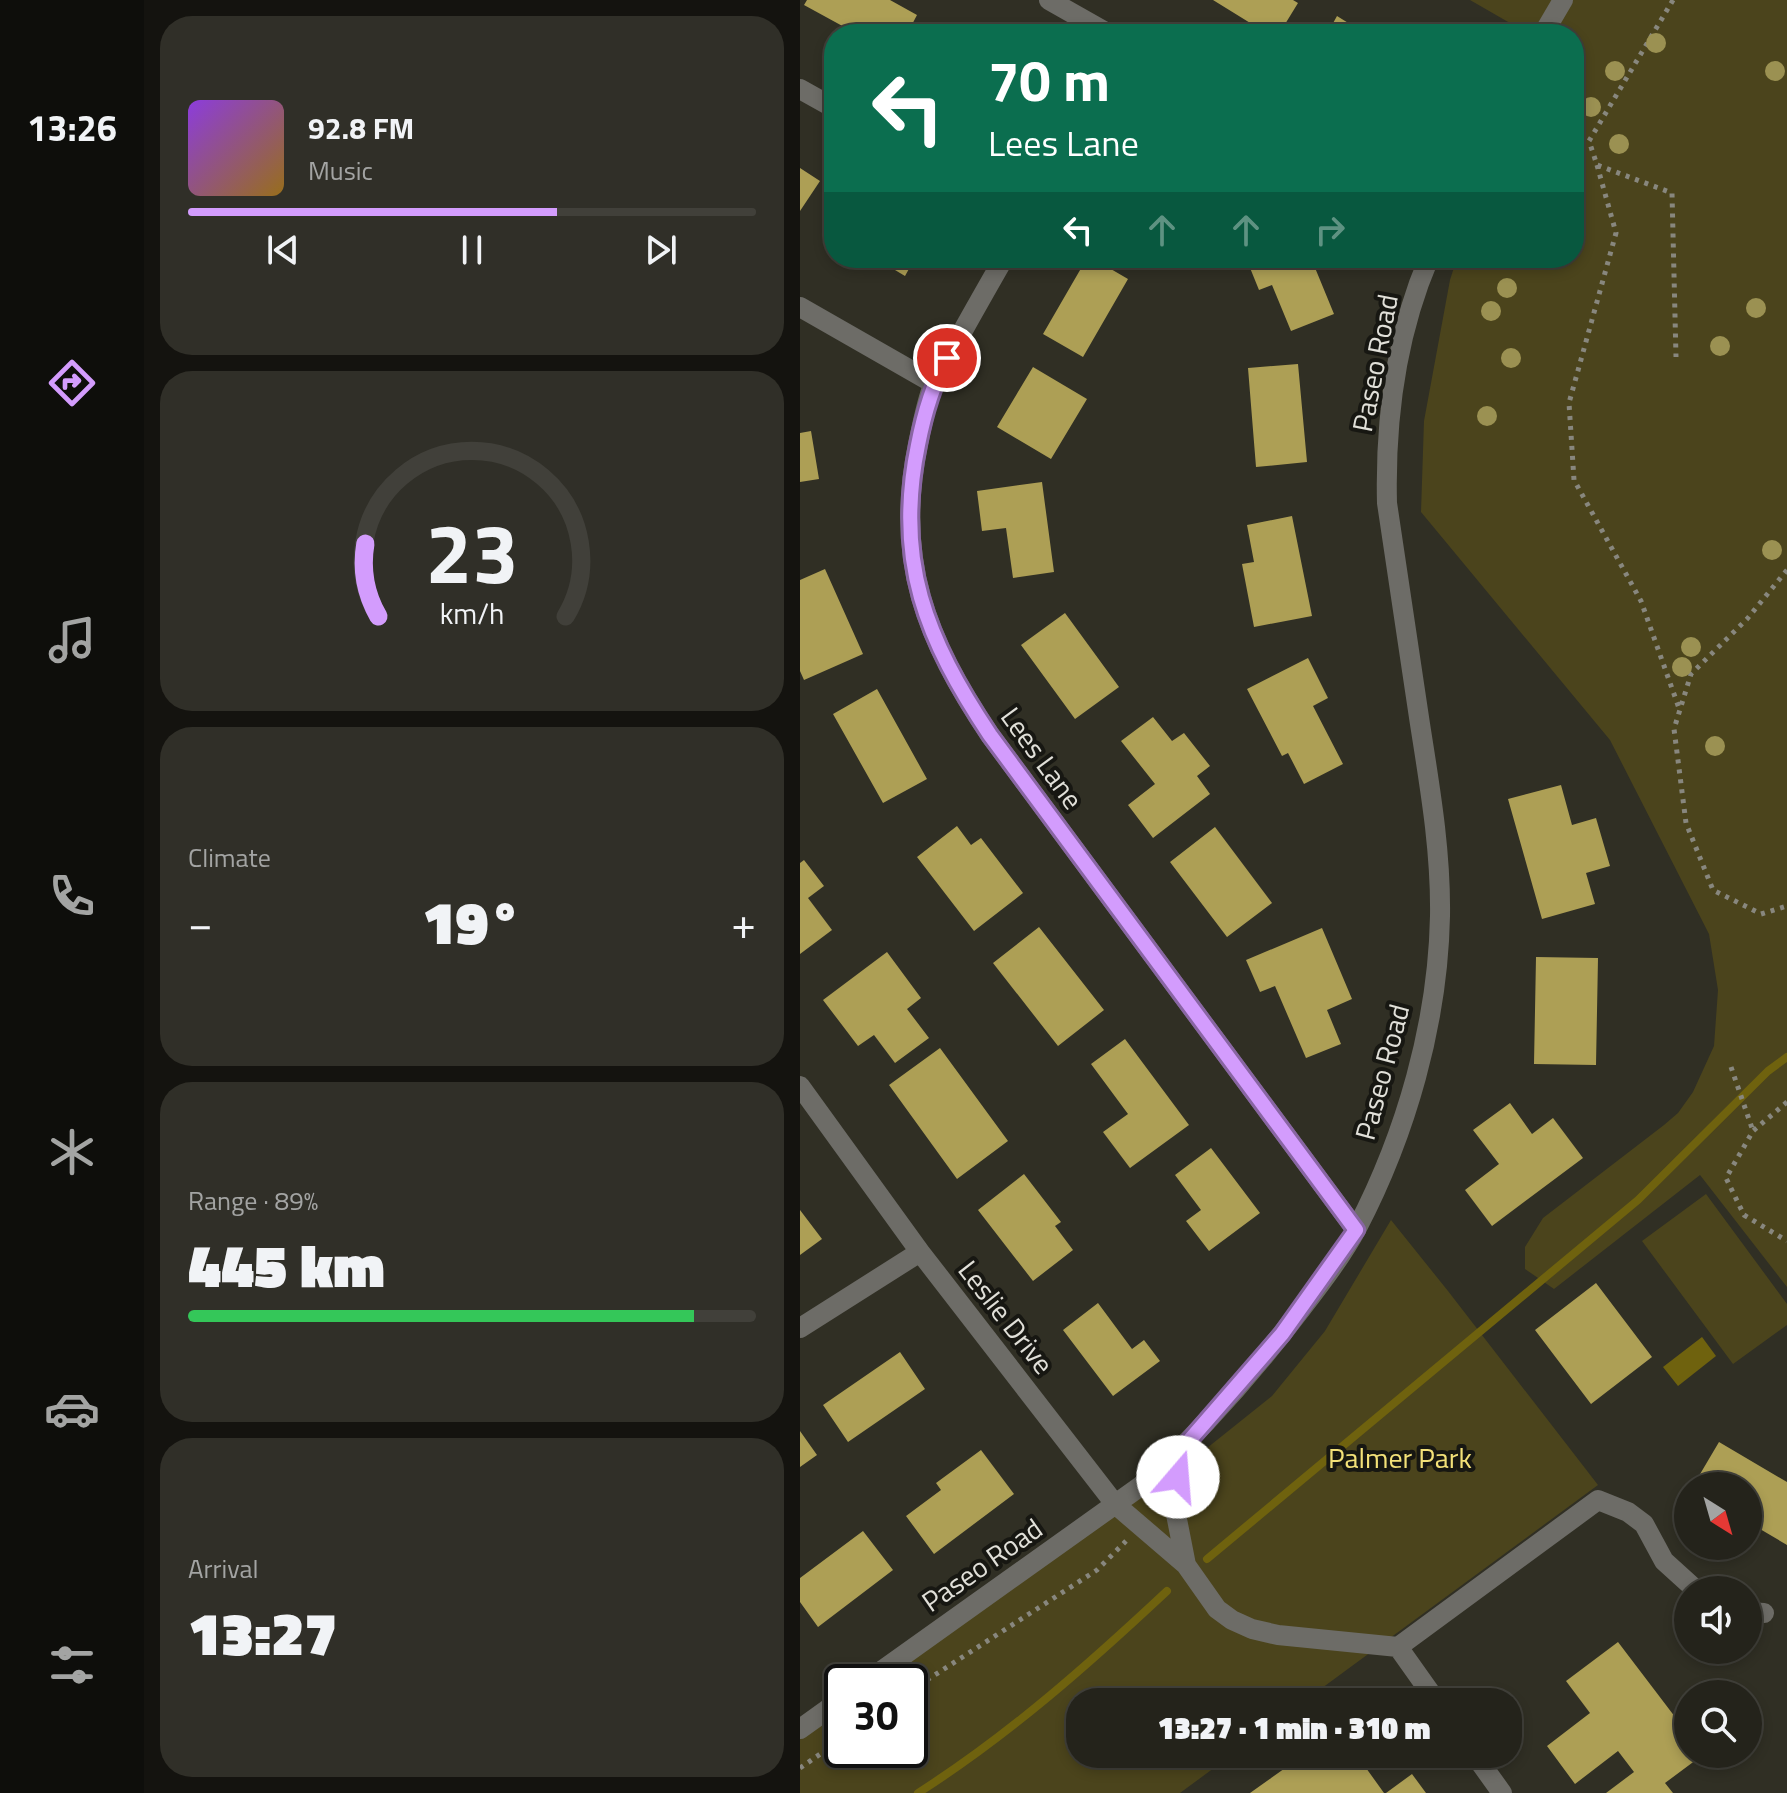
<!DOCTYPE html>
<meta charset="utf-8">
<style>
:root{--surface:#24231b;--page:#302f28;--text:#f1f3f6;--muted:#a3a4a3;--line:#41403a;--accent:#d39cfd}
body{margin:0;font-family:"Titillium Web",sans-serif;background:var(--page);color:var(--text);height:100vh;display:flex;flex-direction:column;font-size:30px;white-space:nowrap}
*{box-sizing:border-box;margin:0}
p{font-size:26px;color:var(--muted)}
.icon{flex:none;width:44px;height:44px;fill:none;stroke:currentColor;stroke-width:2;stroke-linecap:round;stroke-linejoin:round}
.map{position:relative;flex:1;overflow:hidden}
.side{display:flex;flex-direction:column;gap:16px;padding:16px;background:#14130f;width:656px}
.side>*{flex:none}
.banner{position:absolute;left:24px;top:24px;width:760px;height:244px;border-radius:32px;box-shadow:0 4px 12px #0003,0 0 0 2px var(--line);background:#0b6e4f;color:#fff;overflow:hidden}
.needle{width:52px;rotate:143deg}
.tools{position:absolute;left:874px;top:1472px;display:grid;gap:16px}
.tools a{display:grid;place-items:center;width:88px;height:88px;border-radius:50%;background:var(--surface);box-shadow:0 4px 12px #0003,0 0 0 2px var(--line);font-size:40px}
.speed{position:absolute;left:24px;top:1664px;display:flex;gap:16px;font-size:40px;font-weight:700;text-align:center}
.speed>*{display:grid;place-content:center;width:104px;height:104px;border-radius:50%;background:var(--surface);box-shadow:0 4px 12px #0003,0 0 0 2px var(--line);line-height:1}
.speed .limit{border:4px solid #111;border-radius:12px;background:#fff;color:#111}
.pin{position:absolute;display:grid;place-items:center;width:68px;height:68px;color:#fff;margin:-34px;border:4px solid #fff;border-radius:50%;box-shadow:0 2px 8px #0007}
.me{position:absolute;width:88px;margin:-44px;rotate:18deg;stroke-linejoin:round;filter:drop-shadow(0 0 6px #0008)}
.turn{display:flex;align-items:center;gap:28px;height:168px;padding:0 32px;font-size:36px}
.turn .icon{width:104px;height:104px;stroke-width:2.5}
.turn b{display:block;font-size:56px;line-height:68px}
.lanes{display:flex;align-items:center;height:76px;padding:0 32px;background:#0003;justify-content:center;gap:40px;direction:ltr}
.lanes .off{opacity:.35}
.big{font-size:60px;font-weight:800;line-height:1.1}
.side .widget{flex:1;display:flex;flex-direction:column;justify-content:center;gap:12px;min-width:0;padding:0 28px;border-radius:32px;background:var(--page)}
.side .dial{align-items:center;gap:0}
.dial svg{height:208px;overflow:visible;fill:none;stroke:var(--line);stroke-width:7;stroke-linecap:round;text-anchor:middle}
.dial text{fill:var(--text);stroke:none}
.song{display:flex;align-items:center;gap:24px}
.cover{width:96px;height:96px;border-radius:12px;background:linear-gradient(135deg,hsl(270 70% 55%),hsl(40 70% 35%))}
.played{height:8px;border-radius:4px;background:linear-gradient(90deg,var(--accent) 65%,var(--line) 65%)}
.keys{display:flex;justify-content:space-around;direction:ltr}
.heat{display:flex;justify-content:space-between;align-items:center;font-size:44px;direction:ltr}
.charge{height:12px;border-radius:6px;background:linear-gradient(90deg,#34c759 89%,var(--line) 0)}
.trip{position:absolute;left:266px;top:1688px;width:456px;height:80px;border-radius:32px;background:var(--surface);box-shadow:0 4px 12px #0003,0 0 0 2px var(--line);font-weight:800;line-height:80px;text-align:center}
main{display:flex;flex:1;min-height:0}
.tab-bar{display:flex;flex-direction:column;width:144px;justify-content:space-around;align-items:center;background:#0e0e0b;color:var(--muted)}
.tab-bar .icon{width:56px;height:56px}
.tab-bar .current{color:var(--accent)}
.tab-bar b{font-size:36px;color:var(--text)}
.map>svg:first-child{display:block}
.green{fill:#4b441c}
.water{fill:#6f620e}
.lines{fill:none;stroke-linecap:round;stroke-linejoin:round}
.stream{stroke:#6f620e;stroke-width:8}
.building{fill:#ad9f55}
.path{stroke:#88877e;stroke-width:5;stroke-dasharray:4 6;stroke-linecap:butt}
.minor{stroke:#6d6c67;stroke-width:20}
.tree{fill:#9b9152}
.route-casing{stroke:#8965a4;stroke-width:20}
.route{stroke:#d39cfd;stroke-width:14}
.labels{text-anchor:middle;stroke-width:8;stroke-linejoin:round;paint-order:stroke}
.street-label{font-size:28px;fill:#e1e0d9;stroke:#171712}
.park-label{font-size:28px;fill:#f3e178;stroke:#171712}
</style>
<main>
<nav class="tab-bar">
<b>13:26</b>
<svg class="icon current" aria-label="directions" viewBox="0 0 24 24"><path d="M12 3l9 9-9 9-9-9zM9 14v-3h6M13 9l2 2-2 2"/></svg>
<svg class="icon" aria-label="music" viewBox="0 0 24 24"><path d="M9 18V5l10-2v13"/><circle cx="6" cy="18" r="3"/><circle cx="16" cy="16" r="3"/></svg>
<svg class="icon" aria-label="phone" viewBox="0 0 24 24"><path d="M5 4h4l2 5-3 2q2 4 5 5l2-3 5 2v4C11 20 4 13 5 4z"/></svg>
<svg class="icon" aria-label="climate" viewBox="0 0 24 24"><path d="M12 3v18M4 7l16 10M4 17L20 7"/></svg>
<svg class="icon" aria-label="car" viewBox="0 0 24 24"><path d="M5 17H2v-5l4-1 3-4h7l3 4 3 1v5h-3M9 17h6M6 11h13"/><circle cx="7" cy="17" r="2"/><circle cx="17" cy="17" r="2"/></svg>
<svg class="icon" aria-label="filters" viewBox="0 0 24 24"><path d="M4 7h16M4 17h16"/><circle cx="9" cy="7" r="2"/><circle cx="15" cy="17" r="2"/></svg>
</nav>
<section class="side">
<div class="widget">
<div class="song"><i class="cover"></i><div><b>92.8 FM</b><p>Music</p></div></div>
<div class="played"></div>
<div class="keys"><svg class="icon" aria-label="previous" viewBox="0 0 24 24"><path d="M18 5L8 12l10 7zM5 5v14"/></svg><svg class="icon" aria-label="pause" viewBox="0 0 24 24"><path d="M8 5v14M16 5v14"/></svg><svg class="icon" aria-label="next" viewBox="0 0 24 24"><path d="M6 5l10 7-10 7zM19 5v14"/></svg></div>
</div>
<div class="widget dial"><svg viewBox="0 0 100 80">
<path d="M14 69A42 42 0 1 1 86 69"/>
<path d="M14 69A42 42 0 0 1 9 41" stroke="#d39cfd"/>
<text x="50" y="56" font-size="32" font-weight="700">23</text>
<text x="50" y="72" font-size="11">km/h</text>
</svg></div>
<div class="widget"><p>Climate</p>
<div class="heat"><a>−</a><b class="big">19°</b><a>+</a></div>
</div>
<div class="widget"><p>Range · 89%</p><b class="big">445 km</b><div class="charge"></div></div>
<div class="widget"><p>Arrival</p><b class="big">13:27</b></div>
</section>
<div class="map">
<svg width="987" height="1793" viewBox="0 0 987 1793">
<rect width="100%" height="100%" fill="#302f24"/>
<path class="green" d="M 670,0 L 987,0 L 987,1287 L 900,1175 L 754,1289 L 725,1269 L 725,1247 L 743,1218 L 864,1125 L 878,1113 L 893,1092 L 914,1046 L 918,990 L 909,934 L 810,740 L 621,512 L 624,421 L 650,280 L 657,258 L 774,258 L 774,34 L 729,34 Z
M 906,1194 L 987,1304 L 987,1325 L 933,1364 L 842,1241 Z
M 591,1220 L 648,1291 L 798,1485 L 503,1702 L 280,1702 L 280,1754 L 433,1754 L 380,1793 L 0,1793 L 0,1734 L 42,1704 L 42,1750 L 110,1750 L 110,1682 L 73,1682 L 407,1448 L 472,1396 L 525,1331 Z"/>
<path class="water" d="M 902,1337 L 916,1356 L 878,1386 L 863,1367 Z"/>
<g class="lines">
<path class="stream" d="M 407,1559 L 838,1200 L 968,1071 L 987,1057
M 118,1793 C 209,1735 289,1664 367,1591"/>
</g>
<path class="building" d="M 7,0 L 90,0 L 117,15 L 107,34 L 57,34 L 4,5 Z
M 413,0 L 493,0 L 498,3 L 479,34 L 468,34 Z
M 537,16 L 566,34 L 527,34 Z
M 0,168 L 20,181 L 0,211 Z
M 75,258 L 115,258 L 105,276 Z
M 287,258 L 292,258 L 328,279 L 283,357 L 243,334 Z
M 446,258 L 511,258 L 534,314 L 491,331 L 472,285 L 459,290 Z
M 498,364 L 507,462 L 456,467 L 448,368 Z
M 233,367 L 287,399 L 251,459 L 197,427 Z
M 11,431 L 19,479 L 0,482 L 0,433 Z
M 242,482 L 254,572 L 213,578 L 206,528 L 182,531 L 177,491 Z
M 492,516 L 512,616 L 454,627 L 442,564 L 454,562 L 447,525 Z
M 25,569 L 63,654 L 4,680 L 0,671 L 0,580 Z
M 265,613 L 319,687 L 275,719 L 221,645 Z
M 508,658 L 528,698 L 513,706 L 543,764 L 504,784 L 488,753 L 482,756 L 447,689 Z
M 77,689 L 127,779 L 83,803 L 33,714 Z
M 353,717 L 372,741 L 384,733 L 410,766 L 397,776 L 410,794 L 353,838 L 328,805 L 355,784 L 321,741 Z
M 761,785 L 772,825 L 796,818 L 810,866 L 786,873 L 795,904 L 742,919 L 708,799 Z
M 157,826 L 171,845 L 181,838 L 223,893 L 174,931 L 117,857 Z
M 415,827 L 472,903 L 427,937 L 370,862 Z
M 4,860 L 24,886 L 8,898 L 32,930 L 0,954 L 0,863 Z
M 239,927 L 304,1010 L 258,1046 L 193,963 Z
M 522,928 L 552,999 L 527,1010 L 541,1044 L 506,1058 L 475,986 L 460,992 L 446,960 Z
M 87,952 L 121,998 L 107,1009 L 129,1038 L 95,1063 L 74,1035 L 58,1046 L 23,1000 Z
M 736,957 L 798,958 L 796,1065 L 734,1064 Z
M 325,1039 L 389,1125 L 330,1168 L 303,1132 L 328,1114 L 291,1064 Z
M 140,1048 L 208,1141 L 157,1179 L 89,1085 Z
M 710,1103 L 732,1134 L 753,1118 L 783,1158 L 692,1226 L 665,1190 L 699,1164 L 673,1130 Z
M 411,1148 L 460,1213 L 409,1251 L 386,1221 L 401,1210 L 375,1175 Z
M 224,1174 L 261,1222 L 255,1226 L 273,1250 L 233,1281 L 178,1210 Z
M 0,1210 L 22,1239 L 0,1255 Z
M 796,1283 L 852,1357 L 791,1404 L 735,1330 Z
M 298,1303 L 332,1349 L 344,1340 L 360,1361 L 313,1396 L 263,1330 Z
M 100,1352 L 125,1389 L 48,1442 L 23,1405 Z
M 0,1431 L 17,1455 L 0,1467 Z
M 919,1442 L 987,1482 L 987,1545 L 948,1522 L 948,1486 L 893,1486 Z
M 181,1450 L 214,1494 L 134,1554 L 106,1516 L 141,1490 L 136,1483 Z
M 63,1531 L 93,1570 L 18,1627 L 0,1602 L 0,1578 Z
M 818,1642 L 888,1734 L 888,1754 L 904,1754 L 865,1783 L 873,1793 L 806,1793 L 834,1772 L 818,1751 L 775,1784 L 747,1746 L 790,1713 L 766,1681 Z
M 505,1754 L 556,1754 L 584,1793 L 450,1793 Z
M 612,1774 L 626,1793 L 586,1793 Z"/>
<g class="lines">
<path class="path" d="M 873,0 L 789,141 L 797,165 L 872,193 L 876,357
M 797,165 L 816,233 L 769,403 L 774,480 L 841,601 L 880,711
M 987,570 L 947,619 L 891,674 L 874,729 L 886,823 L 913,890 L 961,914 L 987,906
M 931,1067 L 953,1131
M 987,1102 L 953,1131 L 926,1178 L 944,1215 L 987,1241
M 110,1691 L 297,1570 L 326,1541
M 0,1768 L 42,1739"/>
<path class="minor" d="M 249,0 L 309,34
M 743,34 L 763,0
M 0,89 L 34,108
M 204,258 C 188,286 172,314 156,343 C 148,356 138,370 133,385 C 126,404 122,425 118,444 C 94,560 126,639 190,735 L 556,1230
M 0,307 L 133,383
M 0,1086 L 120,1252 L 315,1504 L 386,1565 L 417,1609 L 432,1620 L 452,1629 L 478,1635 L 598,1647 L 798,1500 L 828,1512 L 844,1524 L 864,1561 L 896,1590
M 0,1328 L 120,1252
M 381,1450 L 374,1504 L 386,1565
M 948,1612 L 964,1613
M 598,1647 L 637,1702
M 66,1682 L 345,1483 C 402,1430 455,1370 502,1308 C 521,1283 542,1256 557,1228 C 606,1134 638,1023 640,916 C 641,851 630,788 620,724 C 609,650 598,577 587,503 C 585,420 596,335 629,258
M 0,1729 L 42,1699
M 674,1754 L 702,1793"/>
</g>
<g class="tree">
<circle cx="856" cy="43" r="10"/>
<circle cx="815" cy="71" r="10"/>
<circle cx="975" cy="71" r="10"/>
<circle cx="791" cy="107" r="10"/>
<circle cx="819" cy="144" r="10"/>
<circle cx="707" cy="288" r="10"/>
<circle cx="956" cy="308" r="10"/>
<circle cx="691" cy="311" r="10"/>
<circle cx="920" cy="346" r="10"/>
<circle cx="711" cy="358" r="10"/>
<circle cx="687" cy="416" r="10"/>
<circle cx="972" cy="550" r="10"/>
<circle cx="891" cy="647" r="10"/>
<circle cx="882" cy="667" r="10"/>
<circle cx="915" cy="746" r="10"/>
</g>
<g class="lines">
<defs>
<path id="route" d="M 147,358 C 132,386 124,414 118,445 C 94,561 126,639 190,735 L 556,1230 L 482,1334 L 381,1450 L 378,1477"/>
</defs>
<use href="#route" class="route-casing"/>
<use href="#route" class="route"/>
</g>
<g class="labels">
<g class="street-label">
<text transform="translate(575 363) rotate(-79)" y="10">Paseo Road</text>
<text transform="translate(242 758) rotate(54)" y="10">Lees Lane</text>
<text transform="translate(582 1072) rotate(-75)" y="10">Paseo Road</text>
<text transform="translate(206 1317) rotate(52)" y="10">Leslie Drive</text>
<text transform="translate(182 1565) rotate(-35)" y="10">Paseo Road</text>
</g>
<g class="park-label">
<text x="600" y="1468">Palmer Park</text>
</g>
</g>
</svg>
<div class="tools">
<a><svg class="needle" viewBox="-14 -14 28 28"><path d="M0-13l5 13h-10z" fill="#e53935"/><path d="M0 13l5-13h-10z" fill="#a3a4a3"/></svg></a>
<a><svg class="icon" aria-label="sound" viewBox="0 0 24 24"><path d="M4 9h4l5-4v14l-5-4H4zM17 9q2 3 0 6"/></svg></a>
<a><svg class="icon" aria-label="search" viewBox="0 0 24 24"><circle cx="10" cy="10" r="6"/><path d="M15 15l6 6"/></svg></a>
</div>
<div class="speed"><div class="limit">30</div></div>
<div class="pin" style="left:147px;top:358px;background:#d93025"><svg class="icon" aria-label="arrive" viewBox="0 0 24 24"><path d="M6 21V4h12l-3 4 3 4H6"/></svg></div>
<svg class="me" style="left:378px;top:1477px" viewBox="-20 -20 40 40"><circle r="19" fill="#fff"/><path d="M0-13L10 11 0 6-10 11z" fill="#d39cfd"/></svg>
<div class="trip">13:27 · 1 min · 310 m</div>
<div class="banner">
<div class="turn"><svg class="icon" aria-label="left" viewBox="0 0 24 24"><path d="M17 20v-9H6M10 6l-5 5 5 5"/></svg><div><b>70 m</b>Lees Lane</div></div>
<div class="lanes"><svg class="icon" aria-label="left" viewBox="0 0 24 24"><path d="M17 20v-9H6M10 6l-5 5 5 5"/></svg><svg class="icon off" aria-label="ahead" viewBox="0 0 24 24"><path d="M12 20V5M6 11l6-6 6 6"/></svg><svg class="icon off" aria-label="ahead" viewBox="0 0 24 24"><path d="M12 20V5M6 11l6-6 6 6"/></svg><svg class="icon off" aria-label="right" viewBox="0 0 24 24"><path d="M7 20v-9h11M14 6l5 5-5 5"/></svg></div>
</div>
</div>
</main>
